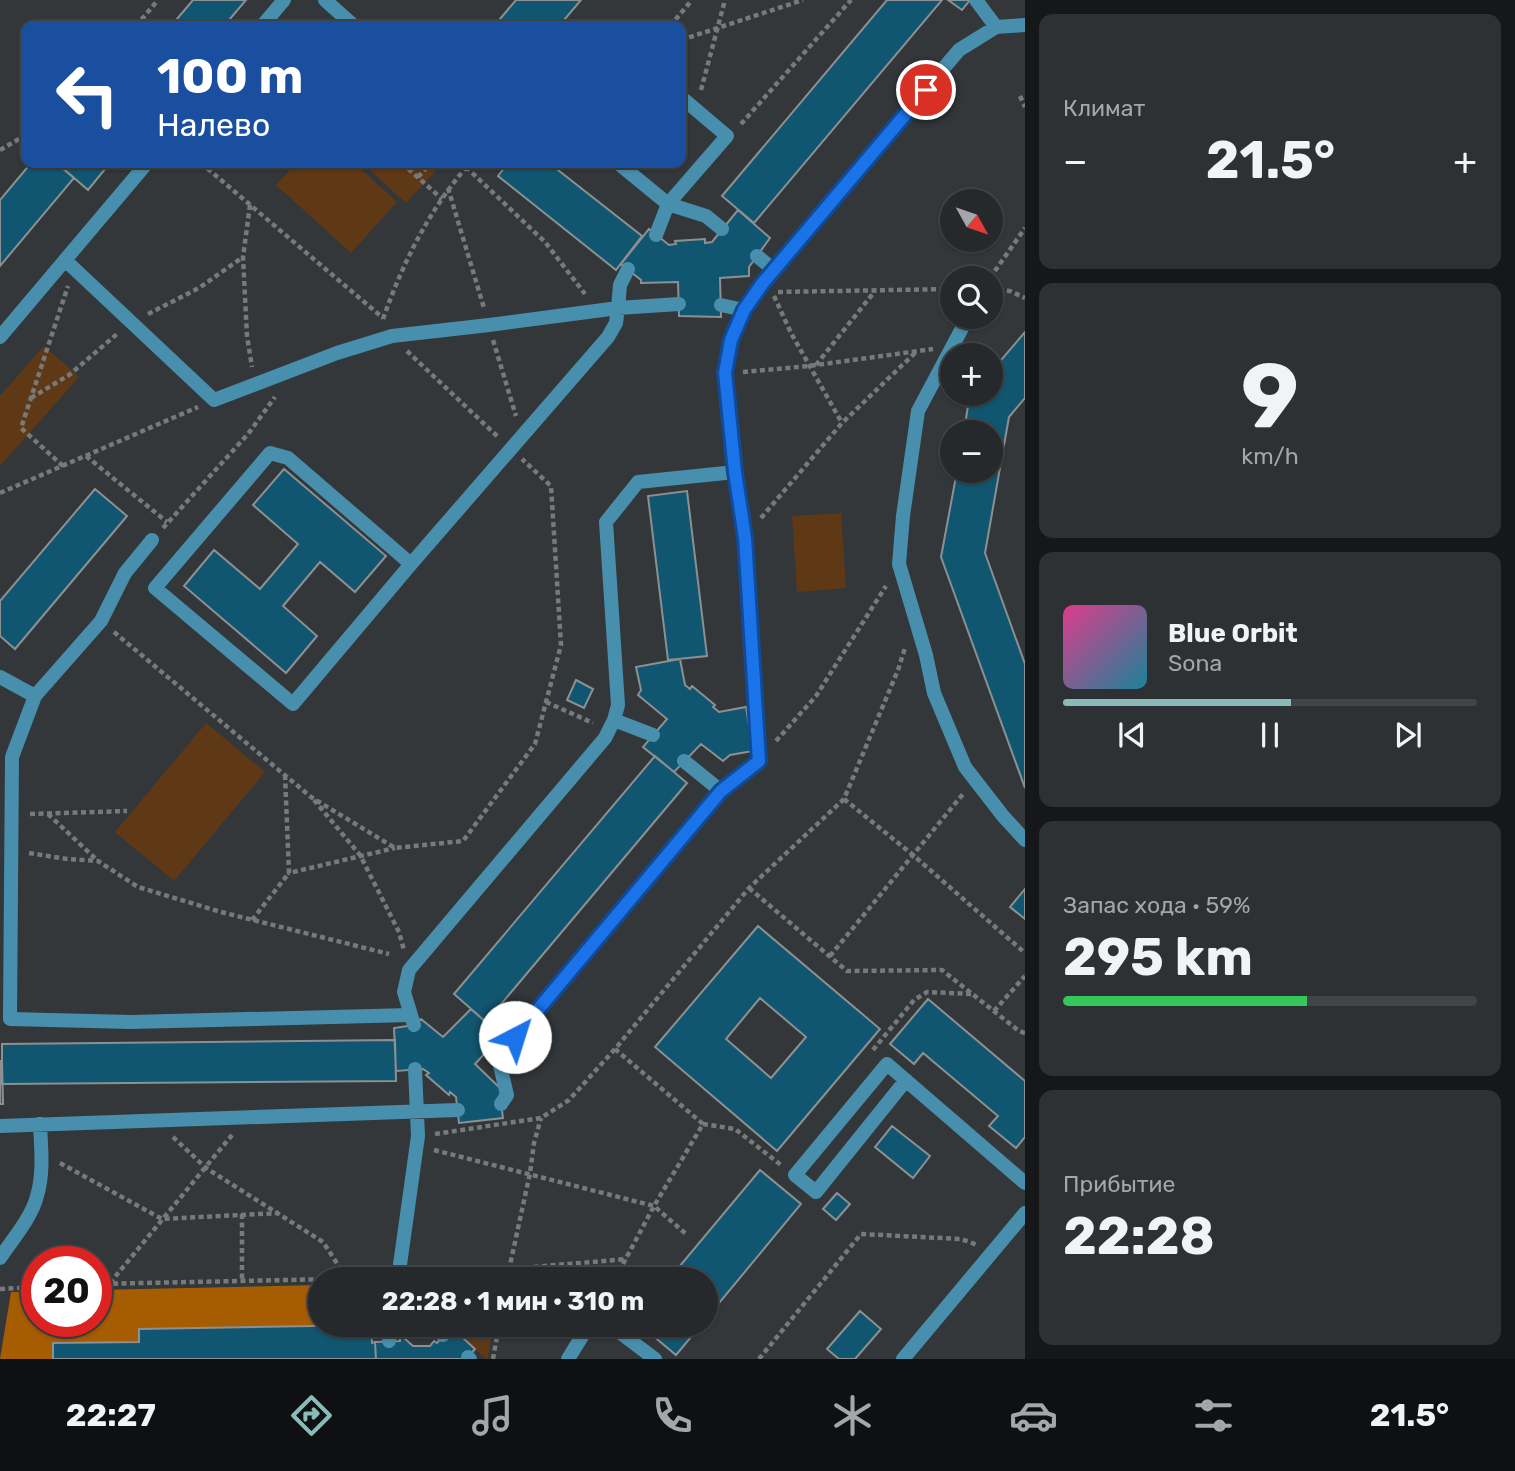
<!DOCTYPE html>
<html lang="ru">
<meta charset="utf-8">
<style>
:root{--surface:#26292b;--page:#2e3133;--text:#f1f3f6;--muted:#a4a6a9;--line:#424547;--accent:#8bbbb9}
body{margin:0;font-family:Rubik,sans-serif;background:var(--page);color:var(--text);height:100vh;display:flex;flex-direction:column;font-size:26px;white-space:nowrap}
*{box-sizing:border-box;margin:0}
p{font-size:23px;color:var(--muted)}
.icon{flex:none;width:38px;height:38px;fill:none;stroke:currentColor;stroke-width:2;stroke-linecap:round;stroke-linejoin:round}
.map{position:relative;flex:1;overflow:hidden}
.drawer{display:flex;flex-direction:column;gap:14px;padding:14px;background:#151718;width:490px}
.drawer>*{flex:none}
.guide{position:absolute;left:21px;top:21px;width:665px;height:147px;border-radius:14px;box-shadow:0 2px 5px #0004,0 0 0 2px var(--line);background:#1a4fa0;color:#fff;overflow:hidden}
.needle{width:46px;rotate:130deg}
.tools{position:absolute;left:940px;top:189px;display:grid;gap:14px}
.tools a{display:grid;place-items:center;width:63px;height:63px;border-radius:50%;background:var(--surface);box-shadow:0 2px 5px #0004,0 0 0 2px var(--line);font-size:35px}
.speed{position:absolute;left:21px;top:1246px;display:flex;gap:14px;font-size:35px;font-weight:700;text-align:center}
.speed>*{display:grid;place-content:center;width:91px;height:91px;border-radius:50%;background:var(--surface);box-shadow:0 2px 5px #0004,0 0 0 2px var(--line);line-height:1}
.speed .limit{border:10px solid #d22;background:#fff;color:#111}
.pin{position:absolute;display:grid;place-items:center;width:60px;height:60px;color:#fff;margin:-30px;border:4px solid #fff;border-radius:50%;box-shadow:0 2px 7px #0007}
.me{position:absolute;width:77px;margin:-38px;rotate:40deg;stroke-linejoin:round;filter:drop-shadow(0 0 5px #0008)}
.turn{display:flex;align-items:center;gap:24px;height:147px;padding:0 21px;font-size:32px}
.turn .icon{width:91px;height:91px;stroke-width:2.5}
.turn b{display:block;font-size:49px;line-height:60px}
.big{font-size:52px;font-weight:700;line-height:1.1}
.drawer .widget{flex:1;display:flex;flex-direction:column;justify-content:center;gap:10px;min-width:0;padding:0 24px;border-radius:14px;background:var(--page)}
.drawer .dial{align-items:center;gap:0}
.dial b{font-size:91px;line-height:1}
.song{display:flex;align-items:center;gap:21px}
.cover{width:84px;height:84px;border-radius:10px;background:linear-gradient(135deg,hsl(330 70% 55%),hsl(190 70% 35%))}
.played{height:7px;border-radius:4px;background:linear-gradient(90deg,var(--accent) 55%,var(--line) 55%)}
.keys{display:flex;justify-content:space-around;direction:ltr}
.heat{display:flex;justify-content:space-between;align-items:center;font-size:38px;direction:ltr}
.charge{height:10px;border-radius:5px;background:linear-gradient(90deg,#34c759 59%,var(--line) 0)}
.trip{position:absolute;left:308px;top:1267px;width:410px;height:70px;border-radius:35px;background:var(--surface);box-shadow:0 2px 5px #0004,0 0 0 2px var(--line);font-weight:700;line-height:70px;text-align:center}
.tab-bar{display:flex;height:112px;justify-content:space-around;align-items:center;background:#0f1011;color:var(--muted)}
.tab-bar .icon{width:49px;height:49px}
.tab-bar .on{color:var(--accent)}
.tab-bar b{font-size:32px;color:var(--text)}
main{display:flex;flex:1;min-height:0}
.map>svg:first-child{display:block}
.green{fill:#5f3915}
.forest{fill:#a65c00}
.building{fill:#115670;stroke:#8c9092;stroke-width:2;fill-rule:evenodd}
.lines{fill:none;stroke-linecap:round;stroke-linejoin:round}
.path{stroke:#767a7b;stroke-width:4.5;stroke-dasharray:5 3.5;stroke-linecap:butt}
.service{stroke:#488fae;stroke-width:14}
.route-casing{stroke:#114b97;stroke-width:18}
.route{stroke:#1a73e8;stroke-width:12}
</style>
<main>
<div class="map">
<svg width="1025" height="1359" viewBox="0 0 1025 1359">
<rect width="100%" height="100%" fill="#333739"/>
<path class="green" d="M 296,163 L 354,163 L 397,202 L 351,253 L 276,185 Z
M 362,163 L 443,163 L 406,203 Z
M 44,346 L 79,377 L 0,466 L 0,396 Z
M 841,513 L 846,588 L 797,592 L 792,516 Z
M 206,723 L 265,772 L 174,881 L 115,832 Z
M 448,1325 L 493,1325 L 488,1359 L 486,1359 Z"/>
<path class="forest" d="M 320,1285 L 320,1325 L 342,1325 L 140,1329 L 139,1342 L 54,1343 L 53,1359 L 0,1359 L 11,1292 L 37,1292 L 37,1321 L 96,1321 L 96,1290 Z"/>
<path class="building" d="M 193,0 L 246,0 L 224,26 L 171,26 Z
M 516,0 L 581,0 L 559,26 L 494,26 Z
M 887,0 L 942,0 L 754,223 L 722,196 Z
M 948,0 L 970,0 L 962,10 Z
M 31,163 L 56,163 L 74,178 L 0,266 L 0,200 Z
M 57,163 L 110,163 L 88,190 Z
M 508,163 L 549,163 L 642,236 L 616,270 L 498,176 Z
M 738,210 L 770,238 L 749,267 L 749,276 L 720,278 L 721,317 L 679,316 L 678,282 L 641,283 L 641,280 L 621,264 L 649,229 L 669,245 L 676,244 L 675,241 L 705,239 L 705,243 L 712,242 Z
M 1025,332 L 1025,398 L 1009,417 L 985,553 L 1025,664 L 1025,788 L 941,557 L 957,471 L 990,471 L 990,432 L 964,432 L 969,399 L 973,394 L 990,394 L 990,373 Z
M 284,469 L 386,556 L 355,592 L 320,562 L 283,606 L 317,636 L 286,673 L 184,586 L 214,550 L 260,589 L 298,544 L 253,505 Z
M 95,489 L 127,516 L 15,649 L 0,636 L 0,601 Z
M 687,491 L 707,656 L 668,660 L 648,496 Z
M 680,659 L 685,685 L 690,689 L 692,686 L 715,705 L 713,707 L 719,712 L 746,707 L 753,751 L 730,755 L 723,761 L 701,744 L 674,772 L 643,747 L 667,719 L 638,695 L 641,690 L 636,667 Z
M 576,680 L 593,689 L 584,708 L 567,700 Z
M 655,756 L 687,783 L 486,1022 L 454,994 Z
M 1025,889 L 1025,919 L 1010,907 Z
M 758,926 L 880,1029 L 777,1151 L 655,1047 ZM 760,998 L 806,1037 L 771,1078 L 726,1039 Z
M 928,999 L 1025,1081 L 1025,1137 L 1016,1148 L 989,1126 L 998,1116 L 923,1053 L 914,1064 L 890,1044 Z
M 471,1009 L 501,1036 L 475,1064 L 502,1090 L 500,1095 L 503,1118 L 459,1123 L 456,1097 L 450,1092 L 449,1095 L 426,1075 L 429,1073 L 423,1069 L 396,1071 L 394,1028 L 414,1025 L 421,1019 L 443,1037 Z
M 395,1040 L 396,1081 L 2,1084 L 2,1044 Z
M 0,1061 L 2,1061 L 3,1104 L 0,1104 Z
M 892,1126 L 930,1156 L 913,1178 L 875,1147 Z
M 760,1170 L 801,1204 L 705,1320 L 705,1279 L 669,1279 Z
M 837,1193 L 850,1204 L 836,1220 L 823,1209 Z
M 860,1311 L 881,1329 L 855,1359 L 839,1359 L 827,1349 Z
M 371,1325 L 372,1343 L 375,1342 L 376,1359 L 53,1359 L 53,1343 L 139,1342 L 139,1329 Z
M 640,1325 L 701,1325 L 676,1355 Z
M 451,1327 L 475,1349 L 466,1359 L 376,1359 L 375,1342 L 400,1341 L 400,1338 L 404,1338 L 413,1346 L 430,1346 L 434,1341 L 437,1343 Z"/>
<g class="lines">
<path class="path" d="M 136,26 L 158,0
M 670,26 L 692,0
M 681,40 L 803,0
M 701,90 L 725,0
M 1020,96 L 1025,107
M 741,124 L 851,0
M 0,150 L 26,135
M 201,163 L 383,318
M 402,163 L 442,199
M 466,167 L 545,242 L 585,294
M 418,177 L 431,163
M 448,188 L 484,308
M 250,205 L 243,257 L 247,336 L 252,367
M 990,278 L 1025,228
M 990,289 L 1010,291 L 1025,298
M 778,292 L 952,289
M 774,296 L 791,333 L 842,423
M 148,314 L 199,288 L 243,257
M 383,319 C 403,262 430,208 470,163
M 493,340 L 516,416
M 407,351 L 498,437
M 816,365 L 875,291
M 743,372 L 809,366 L 933,349
M 31,398 L 69,375 L 117,334
M 86,456 L 167,522
M 63,466 L 21,428 L 68,286
M 0,493 L 198,407
M 761,518 L 842,423 L 917,351
M 163,528 L 248,434 L 275,397
M 114,632 L 311,797 L 395,848 L 463,841 L 535,744 L 561,645 L 551,486 L 522,459
M 546,702 L 593,723
M 776,741 L 816,696 L 886,586
M 285,775 L 289,873 L 395,848
M 844,799 L 913,855 L 1025,953
M 314,800 L 360,855 L 399,932 L 404,950
M 30,814 L 127,811
M 48,814 L 98,861
M 29,853 L 67,859 L 98,861 L 138,887 L 221,912 L 389,954
M 749,888 L 847,971 L 942,970 L 1019,1031 L 1025,1033
M 252,920 L 289,873
M 830,956 L 963,794
M 994,1011 L 1025,976
M 873,1050 L 914,1000 L 927,992 L 972,994
M 703,1124 L 735,1129 L 781,1165
M 435,1134 L 541,1118 L 569,1100 L 615,1049 L 749,888 L 844,799 L 898,670 L 905,648
M 173,1137 L 206,1168 L 323,1242 L 346,1277
M 434,1150 L 654,1206 L 686,1234
M 60,1163 L 162,1219 L 279,1213
M 242,1214 L 242,1280
M 415,1277 L 627,1259
M 507,1279 L 530,1173 L 534,1143 L 541,1118
M 615,1279 L 654,1206 L 703,1124 L 615,1049
M 110,1283 L 232,1135
M 96,1284 L 382,1278
M 0,1289 L 37,1287
M 493,1359 L 499,1325
M 759,1359 L 861,1234 L 961,1239 L 977,1245"/>
<path class="service" d="M 325,0 L 354,26
M 976,0 L 996,27
M 262,26 L 284,0
M 618,163 L 668,204 L 706,216 L 722,229
M 656,235 L 668,204 L 727,136 L 681,97
M 757,256 L 774,270
M 65,260 L 214,400 L 337,353 L 392,336 L 489,325 L 618,308 L 620,285 L 628,269
M 721,305 L 744,310
M 968,317 L 918,411 L 903,516 L 899,564 L 926,655 L 934,693 L 965,767 L 1003,816 L 1025,840
M 0,337 L 147,163
M 152,540 L 125,573 L 101,621 L 35,696 L 12,757 L 10,1019 L 131,1022 L 411,1015
M 411,564 L 288,458 L 270,453 L 155,588 L 293,704 L 411,564 L 608,337 L 616,323 L 618,308 L 679,304
M 0,677 L 35,696
M 614,720 L 653,735
M 684,761 L 721,791
M 414,1025 L 404,992 L 409,970 L 605,738 L 614,720 L 618,705 L 606,522 L 638,482 L 735,472
M 906,1080 L 816,1192 L 795,1175 L 887,1064 L 1025,1183
M 501,1104 L 507,1095 L 498,1057 L 721,791 L 759,761 L 745,538 L 735,472 L 725,373 L 731,340 L 744,310 L 762,284 L 959,50 L 996,27 L 1025,25
M 0,1126 L 458,1110
M 0,1258 C 12,1240 32,1217 37,1196 C 44,1173 41,1148 40,1124
M 398,1279 L 418,1136 L 415,1069
M 431,1325 L 443,1335
M 610,1325 L 655,1359
M 389,1341 L 392,1325
M 468,1357 L 470,1359
M 568,1359 L 589,1325
M 903,1359 L 1025,1213"/>
</g>
<g class="lines">
<defs>
<path id="route" d="M 515,1037 L 721,791 L 759,761 L 745,538 L 735,472 L 725,373 L 731,340 L 744,310 L 762,284 L 926,90"/>
</defs>
<use href="#route" class="route-casing"/>
<use href="#route" class="route"/>
</g>
</svg>
<div class="tools">
<a><svg class="needle" viewBox="-14 -14 28 28"><path d="M0-13l5 13h-10z" fill="#e53935"/><path d="M0 13l5-13h-10z" fill="#a4a6a9"/></svg></a>
<a><svg class="icon" aria-label="search" viewBox="0 0 24 24"><circle cx="10" cy="10" r="6"/><path d="M15 15l6 6"/></svg></a>
<a>+</a>
<a>−</a>
</div>
<div class="speed"><div class="limit">20</div></div>
<div class="pin" style="left:926px;top:90px;background:#d93025"><svg class="icon" aria-label="arrive" viewBox="0 0 24 24"><path d="M6 21V4h12l-3 4 3 4H6"/></svg></div>
<svg class="me" style="left:515px;top:1037px" viewBox="-20 -20 40 40"><circle r="19" fill="#fff"/><path d="M0-13L10 11 0 6-10 11z" fill="#1a73e8"/></svg>
<div class="trip">22:28 · 1 мин · 310 m</div>
<div class="guide">
<div class="turn"><svg class="icon" aria-label="left" viewBox="0 0 24 24"><path d="M17 20v-9H6M10 6l-5 5 5 5"/></svg><div><b>100 m</b>Налево</div></div>
</div>
</div>
<section class="drawer">
<div class="widget"><p>Климат</p>
<div class="heat"><a>−</a><b class="big">21.5°</b><a>+</a></div>
</div>
<div class="widget dial"><b>9</b><p>km/h</p></div>
<div class="widget">
<div class="song"><i class="cover"></i><div><b>Blue Orbit</b><p>Sona</p></div></div>
<div class="played"></div>
<div class="keys"><svg class="icon" aria-label="previous" viewBox="0 0 24 24"><path d="M18 5L8 12l10 7zM5 5v14"/></svg><svg class="icon" aria-label="pause" viewBox="0 0 24 24"><path d="M8 5v14M16 5v14"/></svg><svg class="icon" aria-label="next" viewBox="0 0 24 24"><path d="M6 5l10 7-10 7zM19 5v14"/></svg></div>
</div>
<div class="widget"><p>Запас хода · 59%</p><b class="big">295 km</b><div class="charge"></div></div>
<div class="widget"><p>Прибытие</p><b class="big">22:28</b></div>
</section>
</main>
<nav class="tab-bar">
<b>22:27</b>
<svg class="icon on" aria-label="directions" viewBox="0 0 24 24"><path d="M12 3l9 9-9 9-9-9zM9 14v-3h6M13 9l2 2-2 2"/></svg>
<svg class="icon" aria-label="music" viewBox="0 0 24 24"><path d="M9 18V5l10-2v13"/><circle cx="6" cy="18" r="3"/><circle cx="16" cy="16" r="3"/></svg>
<svg class="icon" aria-label="phone" viewBox="0 0 24 24"><path d="M5 4h4l2 5-3 2q2 4 5 5l2-3 5 2v4C11 20 4 13 5 4z"/></svg>
<svg class="icon" aria-label="climate" viewBox="0 0 24 24"><path d="M12 3v18M4 7l16 10M4 17L20 7"/></svg>
<svg class="icon" aria-label="car" viewBox="0 0 24 24"><path d="M5 17H2v-5l4-1 3-4h7l3 4 3 1v5h-3M9 17h6M6 11h13"/><circle cx="7" cy="17" r="2"/><circle cx="17" cy="17" r="2"/></svg>
<svg class="icon" aria-label="filters" viewBox="0 0 24 24"><path d="M4 7h16M4 17h16"/><circle cx="9" cy="7" r="2"/><circle cx="15" cy="17" r="2"/></svg>
<b>21.5°</b>
</nav>
